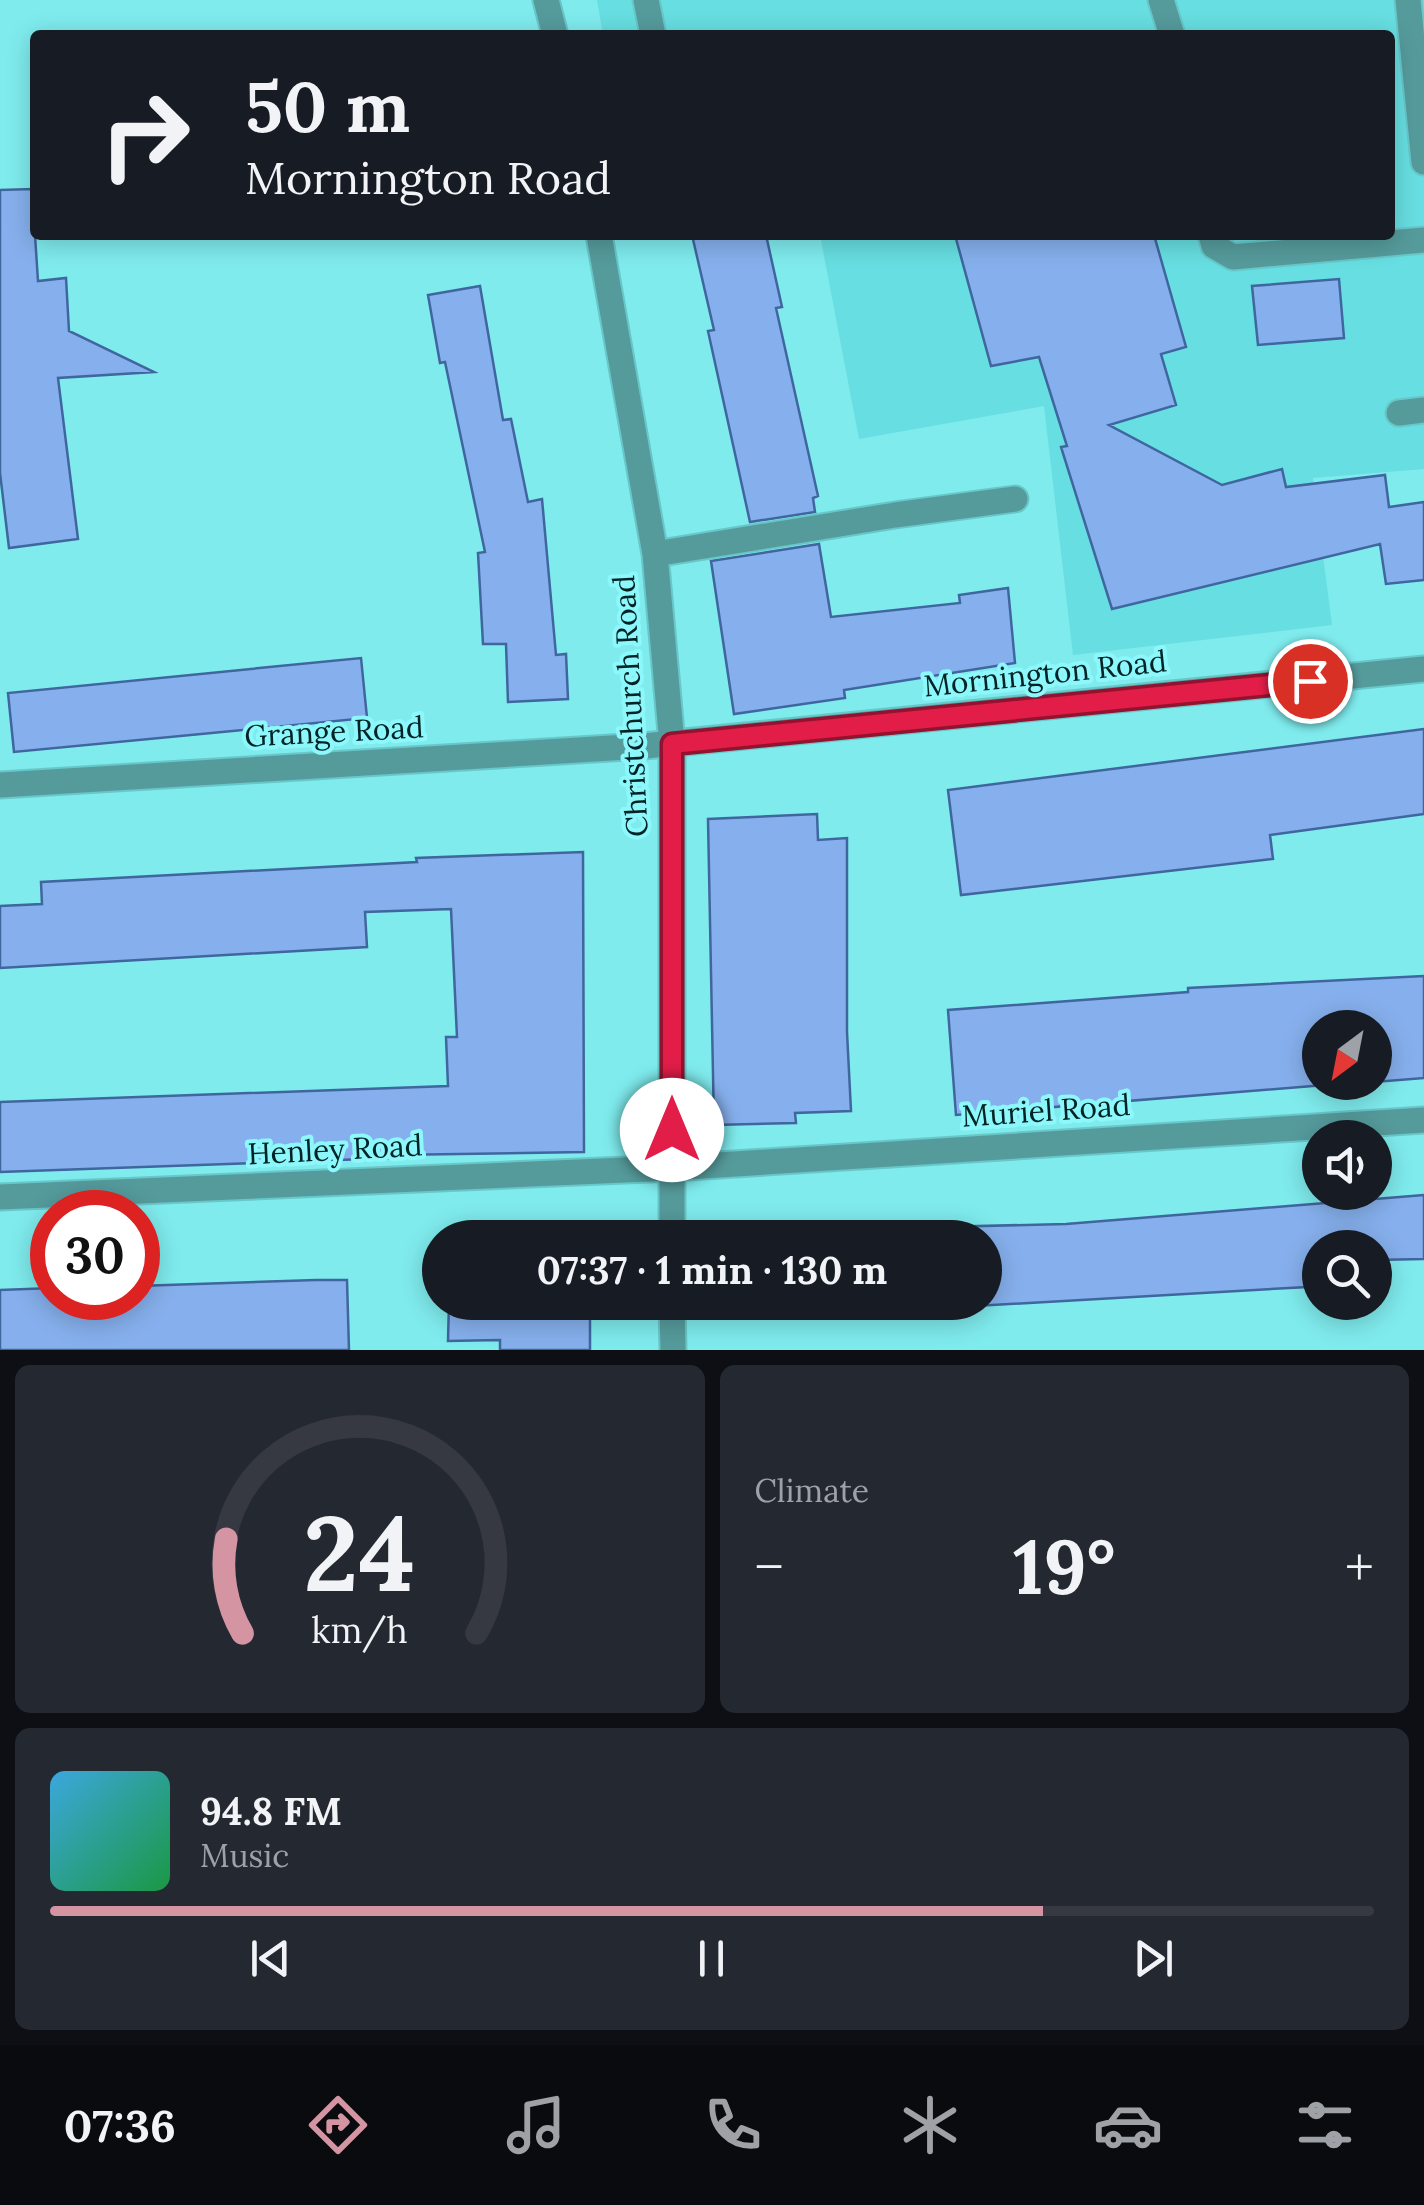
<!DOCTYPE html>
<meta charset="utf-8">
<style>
:root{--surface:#171b24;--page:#242831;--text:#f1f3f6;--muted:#9ea1a6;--line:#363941;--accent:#d594a2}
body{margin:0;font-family:Lora,serif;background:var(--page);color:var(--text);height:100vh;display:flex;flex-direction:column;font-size:38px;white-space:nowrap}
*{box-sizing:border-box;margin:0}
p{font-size:32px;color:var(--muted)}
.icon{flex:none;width:55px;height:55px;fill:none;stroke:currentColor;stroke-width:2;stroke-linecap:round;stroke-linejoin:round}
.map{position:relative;height:1350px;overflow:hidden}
.sheet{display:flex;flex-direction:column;gap:15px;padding:15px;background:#0d0f14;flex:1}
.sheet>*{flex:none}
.hud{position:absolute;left:30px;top:30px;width:1365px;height:210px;border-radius:10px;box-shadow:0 5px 25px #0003;background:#171b24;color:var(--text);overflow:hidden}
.needle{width:65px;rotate:212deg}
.buttons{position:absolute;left:1302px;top:1010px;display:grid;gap:20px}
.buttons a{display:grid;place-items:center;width:90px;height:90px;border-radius:50%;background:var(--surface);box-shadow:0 5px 25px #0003;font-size:50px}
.speed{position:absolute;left:30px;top:1190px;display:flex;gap:20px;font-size:50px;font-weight:700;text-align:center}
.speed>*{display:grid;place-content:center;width:130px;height:130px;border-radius:50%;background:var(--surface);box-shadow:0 5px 25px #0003;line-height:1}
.speed .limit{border:15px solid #d22;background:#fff;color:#111}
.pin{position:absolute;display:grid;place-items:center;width:85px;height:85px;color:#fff;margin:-42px;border:5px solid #fff;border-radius:50%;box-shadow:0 2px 10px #0007}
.me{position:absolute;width:110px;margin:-55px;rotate:0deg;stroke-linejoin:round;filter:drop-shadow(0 0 8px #0008)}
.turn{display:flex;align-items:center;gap:35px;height:210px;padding:0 50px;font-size:45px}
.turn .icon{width:130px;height:130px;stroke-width:2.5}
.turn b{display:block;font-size:70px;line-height:85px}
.big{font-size:75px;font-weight:800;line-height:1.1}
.sheet .widget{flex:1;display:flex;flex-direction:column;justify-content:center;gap:15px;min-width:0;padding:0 35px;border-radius:15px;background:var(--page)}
.sheet .dial{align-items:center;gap:0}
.dial svg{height:260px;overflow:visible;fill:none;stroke:var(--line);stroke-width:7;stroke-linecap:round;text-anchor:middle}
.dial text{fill:var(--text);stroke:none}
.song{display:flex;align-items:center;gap:30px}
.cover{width:120px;height:120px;border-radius:15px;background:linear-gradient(135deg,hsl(200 70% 55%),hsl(140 70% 35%))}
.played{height:10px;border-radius:5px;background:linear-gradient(90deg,var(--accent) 75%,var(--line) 75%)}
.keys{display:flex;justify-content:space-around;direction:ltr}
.heat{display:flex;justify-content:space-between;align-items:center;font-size:55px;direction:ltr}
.sheet .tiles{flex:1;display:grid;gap:15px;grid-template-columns:1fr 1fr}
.widget:last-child{grid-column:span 2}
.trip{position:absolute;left:422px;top:1220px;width:580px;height:100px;border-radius:50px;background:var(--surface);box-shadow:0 5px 25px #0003;font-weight:800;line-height:100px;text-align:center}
.dock{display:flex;height:160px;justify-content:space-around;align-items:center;background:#090b0e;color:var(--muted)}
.dock .icon{width:70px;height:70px}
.dock .on{color:var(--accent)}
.dock b{font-size:45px;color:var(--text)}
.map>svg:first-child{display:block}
.built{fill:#67dee1}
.building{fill:#86b0ed;stroke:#3f669e;stroke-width:2.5}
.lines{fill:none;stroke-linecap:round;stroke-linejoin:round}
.minor-casing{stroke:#68c7c9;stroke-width:29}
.minor{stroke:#569b9c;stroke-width:25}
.route-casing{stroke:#92132f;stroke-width:25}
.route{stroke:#e11d48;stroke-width:18}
.labels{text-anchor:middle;stroke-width:8;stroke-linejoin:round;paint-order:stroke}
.street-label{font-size:30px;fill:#002425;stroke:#8df8fb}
</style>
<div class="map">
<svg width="1424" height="1350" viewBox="0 0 1424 1350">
<rect width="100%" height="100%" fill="#7febed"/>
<path class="built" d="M 597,0 L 1424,0 L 1424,469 L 1313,478 L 1332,625 L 1073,655 L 1044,406 L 859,439 L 820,235 L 1390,235 L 1390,35 L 603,35 Z"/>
<path class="building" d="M 32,189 L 38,281 L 66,278 L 69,331 L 154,372 L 58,378 L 78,539 L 9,548 L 0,473 L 0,190 Z
M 692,235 L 766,235 L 782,307 L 776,308 L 818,496 L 813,498 L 815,512 L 750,522 L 708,331 L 714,330 Z
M 955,235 L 1154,235 L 1186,347 L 1161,354 L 1176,405 L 1109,425 L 1222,485 L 1282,469 L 1286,487 L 1385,475 L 1389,507 L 1424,502 L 1424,580 L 1386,584 L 1380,544 L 1112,609 L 1061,447 L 1067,446 L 1039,357 L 991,366 Z
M 1339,279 L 1344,338 L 1258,345 L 1252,286 Z
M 480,286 L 503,420 L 511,419 L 528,502 L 542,499 L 556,655 L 566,654 L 568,699 L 508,702 L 506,644 L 483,644 L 478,553 L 485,552 L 445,362 L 440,363 L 428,295 Z
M 819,544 L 831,617 L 960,603 L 959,595 L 1008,588 L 1015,663 L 844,690 L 845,698 L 734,714 L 711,561 Z
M 361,658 L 367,718 L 14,752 L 8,693 Z
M 1424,729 L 1424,814 L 1270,835 L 1273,859 L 961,895 L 948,790 Z
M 817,814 L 818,840 L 847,838 L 847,1032 L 851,1111 L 795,1113 L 796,1123 L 714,1125 L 708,819 Z
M 583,852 L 584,1152 L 393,1155 L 393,1158 L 0,1172 L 0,1102 L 448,1086 L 446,1037 L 457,1037 L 451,909 L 365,912 L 367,947 L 0,968 L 0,906 L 42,904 L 41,882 L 417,862 L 416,858 Z
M 1424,976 L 1424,1078 L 1375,1082 L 1375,1028 L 1320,1028 L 1320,1082 L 1362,1082 L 956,1115 L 948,1010 L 1188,992 L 1188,988 Z
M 1424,1195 L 1424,1259 L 1375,1260 L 1375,1248 L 1320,1248 L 1320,1262 L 1305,1263 L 1307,1287 L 941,1308 L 941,1302 L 985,1302 L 985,1238 L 938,1238 L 938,1227 L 1066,1224 Z
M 316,1280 L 347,1280 L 349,1350 L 0,1350 L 0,1290 L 52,1288 L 52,1298 L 138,1298 L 138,1286 Z
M 449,1302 L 590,1302 L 590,1350 L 500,1350 L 500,1340 L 448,1341 Z"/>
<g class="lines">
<defs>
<path id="minor" d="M 546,0 L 555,35
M 646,0 L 653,35
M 1161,0 L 1172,35
M 1408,0 L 1424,162
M 599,235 L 655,554 L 672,744 L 672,1238
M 1211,235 L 1214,246 L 1233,257 L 1424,240
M 1399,413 L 1424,410
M 655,554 L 895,515 L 1015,499
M 0,785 L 644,746 L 1424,669
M 0,1197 L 672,1168 L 1424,1120
M 672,1302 L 673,1350"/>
</defs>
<use href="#minor" class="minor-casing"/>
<use href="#minor" class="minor"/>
</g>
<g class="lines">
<defs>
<path id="route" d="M 672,1130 L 672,744 L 1310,681"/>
</defs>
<use href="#route" class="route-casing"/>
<use href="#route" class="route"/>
</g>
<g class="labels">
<g class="street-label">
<text transform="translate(1045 674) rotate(-6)" y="10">Mornington Road</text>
<text transform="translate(631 706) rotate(-93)" y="10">Christchurch Road</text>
<text transform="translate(334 732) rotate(-3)" y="10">Grange Road</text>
<text transform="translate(1046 1111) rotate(-4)" y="10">Muriel Road</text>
<text transform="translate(335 1150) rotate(-3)" y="10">Henley Road</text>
</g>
</g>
</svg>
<div class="buttons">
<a><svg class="needle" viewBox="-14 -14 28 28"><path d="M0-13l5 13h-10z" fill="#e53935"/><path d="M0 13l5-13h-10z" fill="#9ea1a6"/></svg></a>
<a><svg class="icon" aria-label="sound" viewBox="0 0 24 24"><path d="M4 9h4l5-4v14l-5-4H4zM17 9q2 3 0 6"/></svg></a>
<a><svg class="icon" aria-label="search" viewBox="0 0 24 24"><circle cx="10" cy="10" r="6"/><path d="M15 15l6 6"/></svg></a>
</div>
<div class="speed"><div class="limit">30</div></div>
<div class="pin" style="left:1310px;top:681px;background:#d93025"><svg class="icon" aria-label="arrive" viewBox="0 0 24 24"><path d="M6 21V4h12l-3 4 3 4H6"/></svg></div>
<svg class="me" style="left:672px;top:1130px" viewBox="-20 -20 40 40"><circle r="19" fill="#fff"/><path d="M0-13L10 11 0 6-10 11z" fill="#e11d48"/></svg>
<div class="trip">07:37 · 1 min · 130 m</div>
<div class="hud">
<div class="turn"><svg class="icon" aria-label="right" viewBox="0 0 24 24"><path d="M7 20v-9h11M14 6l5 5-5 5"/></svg><div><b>50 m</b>Mornington Road</div></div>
</div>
</div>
<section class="sheet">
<div class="tiles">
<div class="widget dial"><svg viewBox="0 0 100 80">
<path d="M14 69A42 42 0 1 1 86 69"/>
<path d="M14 69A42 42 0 0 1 9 40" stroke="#d594a2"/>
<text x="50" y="56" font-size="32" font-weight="700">24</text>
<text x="50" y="72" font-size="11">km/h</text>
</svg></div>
<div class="widget"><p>Climate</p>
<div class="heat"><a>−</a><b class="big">19°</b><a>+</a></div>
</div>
<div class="widget">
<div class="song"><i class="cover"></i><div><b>94.8 FM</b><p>Music</p></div></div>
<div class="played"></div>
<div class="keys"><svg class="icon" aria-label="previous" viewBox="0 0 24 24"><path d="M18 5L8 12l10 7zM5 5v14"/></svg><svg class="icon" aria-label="pause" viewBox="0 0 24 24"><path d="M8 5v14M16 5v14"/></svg><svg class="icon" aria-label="next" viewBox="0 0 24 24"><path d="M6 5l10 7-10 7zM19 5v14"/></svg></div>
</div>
</div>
</section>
<nav class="dock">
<b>07:36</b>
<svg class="icon on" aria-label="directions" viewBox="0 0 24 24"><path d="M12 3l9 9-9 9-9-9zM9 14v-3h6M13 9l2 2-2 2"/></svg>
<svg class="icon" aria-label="music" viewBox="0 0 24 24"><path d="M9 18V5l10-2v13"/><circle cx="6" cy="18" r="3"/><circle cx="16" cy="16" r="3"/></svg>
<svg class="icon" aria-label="phone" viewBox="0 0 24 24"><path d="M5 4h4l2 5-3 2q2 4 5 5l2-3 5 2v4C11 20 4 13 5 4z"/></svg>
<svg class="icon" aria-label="climate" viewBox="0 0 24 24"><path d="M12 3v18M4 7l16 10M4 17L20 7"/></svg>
<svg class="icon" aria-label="car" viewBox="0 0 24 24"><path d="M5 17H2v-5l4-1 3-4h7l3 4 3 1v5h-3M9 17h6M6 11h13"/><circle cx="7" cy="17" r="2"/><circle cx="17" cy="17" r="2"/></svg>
<svg class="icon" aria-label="filters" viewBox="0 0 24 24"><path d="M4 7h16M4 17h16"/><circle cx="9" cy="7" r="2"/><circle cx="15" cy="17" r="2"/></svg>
</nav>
